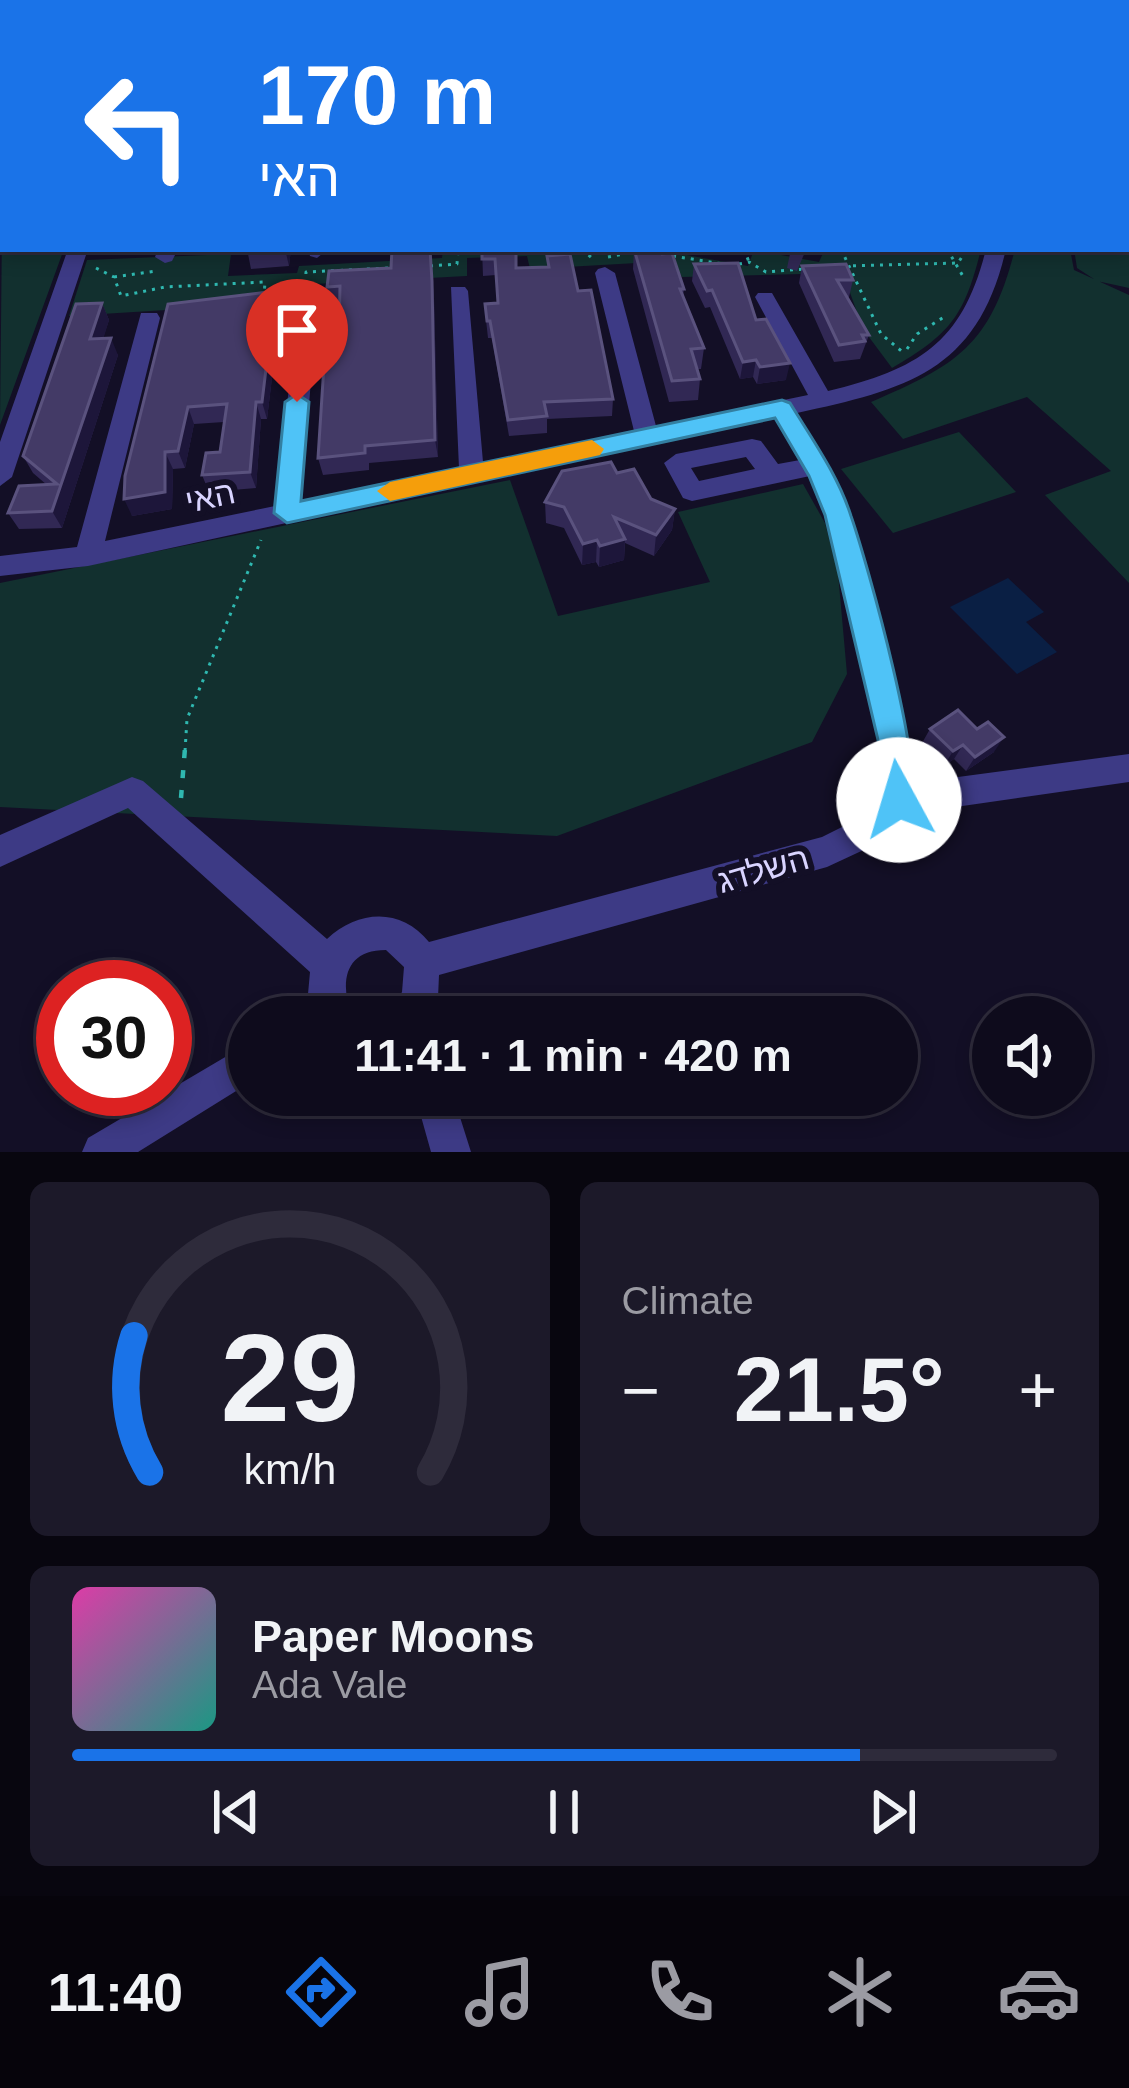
<!DOCTYPE html>
<meta charset="utf-8">
<style>
:root{--surface:#0e0b1c;--page:#1c1929;--text:#f1f3f6;--muted:#9b9ba3;--line:#2e2b3b;--accent:#1a73e8}
body{margin:0;font-family:Helvetica,Heebo,sans-serif;background:var(--page);color:var(--text);height:100vh;display:flex;flex-direction:column;font-size:45px;white-space:nowrap}
*{box-sizing:border-box;margin:0}
p{font-size:39px;color:var(--muted)}
.icon{flex:none;width:66px;height:66px;fill:none;stroke:currentColor;stroke-width:2;stroke-linecap:round;stroke-linejoin:round}
.map{position:relative;height:1152px;overflow:hidden}
.side{display:flex;flex-direction:column;gap:30px;padding:30px;background:#08060f;flex:1}
.side>*{flex:none}
.banner{position:absolute;left:0px;top:0px;width:1131px;height:252px;box-shadow:0 6px 18px #0003,0 0 0 3px var(--line);background:#1a73e8;color:#fff;overflow:hidden}
.controls{position:absolute;left:972px;top:996px;display:grid;gap:24px}
.controls a{display:grid;place-items:center;width:120px;height:120px;border-radius:50%;background:var(--surface);box-shadow:0 6px 18px #0003,0 0 0 3px var(--line);font-size:60px}
.speed{position:absolute;left:36px;top:960px;display:flex;gap:24px;font-size:60px;font-weight:700;text-align:center}
.speed>*{display:grid;place-content:center;width:156px;height:156px;border-radius:50%;background:var(--surface);box-shadow:0 6px 18px #0003,0 0 0 3px var(--line);line-height:1}
.speed .limit{border:18px solid #d22;background:#fff;color:#111}
.pin{position:absolute;display:grid;place-items:center;width:102px;height:102px;color:#fff;margin:-123px -51px;border-radius:50% 50% 50% 0;rotate:-45deg;box-shadow:0 0 12px #0007}
.pin .icon{rotate:45deg}
.me{position:absolute;width:132px;margin:-66px;rotate:354deg;stroke-linejoin:round;filter:drop-shadow(0 0 9px #0008)}
.turn{display:flex;align-items:center;gap:42px;height:252px;padding:0 60px;font-size:54px}
.turn .icon{width:156px;height:156px;stroke-width:2.5}
.turn b{display:block;font-size:84px;line-height:102px}
.big{font-size:90px;font-weight:700;line-height:1.1}
.side .tile{flex:1;display:flex;flex-direction:column;justify-content:center;gap:18px;min-width:0;padding:0 42px;border-radius:18px;background:var(--page)}
.side .dial{align-items:center;gap:0}
.dial svg{height:312px;overflow:visible;fill:none;stroke:var(--line);stroke-width:7;stroke-linecap:round;text-anchor:middle}
.dial text{fill:var(--text);stroke:none}
.song{display:flex;align-items:center;gap:36px}
.cover{width:144px;height:144px;border-radius:18px;background:linear-gradient(135deg,hsl(320 70% 55%),hsl(170 70% 35%))}
.played{height:12px;border-radius:6px;background:linear-gradient(90deg,var(--accent) 80%,var(--line) 80%)}
.keys{display:flex;justify-content:space-around;direction:ltr}
.heat{display:flex;justify-content:space-between;align-items:center;font-size:66px;direction:ltr}
.side .tiles{flex:1;display:grid;gap:30px;grid-template-columns:1fr 1fr}
.tile:last-child{grid-column:span 2}
.trip{position:absolute;left:228px;top:996px;width:690px;height:120px;border-radius:60px;background:var(--surface);box-shadow:0 6px 18px #0003,0 0 0 3px var(--line);font-weight:700;line-height:120px;text-align:center}
.tab-bar{display:flex;height:192px;justify-content:space-around;align-items:center;background:#06040b;color:var(--muted)}
.tab-bar .icon{width:84px;height:84px}
.tab-bar .active{color:var(--accent)}
.tab-bar b{font-size:54px;color:var(--text)}
.map>svg:first-child{display:block}
.green{fill:#12302f}
.water{fill:#0a1f44}
.lines{fill:none;stroke-linecap:round;stroke-linejoin:round}
.path-far1{stroke:#2fb8b0;stroke-width:3;stroke-dasharray:3 6;stroke-linecap:butt}
.path{stroke:#2fb8b0;stroke-width:4.5;stroke-dasharray:8 12;stroke-linecap:butt}
.minor{fill:#3d3a85;fill-rule:evenodd}
.wall{fill:#312854}
.shaded-wall{fill:#1d163a}
.building{fill:#433a66;stroke:#5a527e;stroke-width:3}
.route{fill:#4fc3f7;stroke:#337fa1;stroke-width:3}
.slow{fill:#f59e0b}
.labels{text-anchor:middle;stroke-width:12;stroke-linejoin:round;paint-order:stroke}
.street-label{font-size:33px;fill:#d9d4ff;stroke:#130f26}
</style>
<div class="map">
<svg width="1129" height="1152" viewBox="0 0 1129 1152">
<rect width="100%" height="100%" fill="#130f26"/>
<path class="green" d="M 3,125 L 3,249 L 64,249 L 0,425 Z
M 1129,166 L 1129,288 L 1097,281 L 1077,268 L 1074,249 L 1128,249 Z
M 443,249 L 653,249 L 748,266 L 754,250 L 819,262 L 825,249 L 981,249 C 965,315 951,334 892,368 L 863,329 L 843,273 L 682,277 L 673,261 L 530,269 L 527,256 L 467,258 L 467,276 L 314,284 L 314,301 L 69,316 L 87,260 L 231,254 L 228,276 L 297,273 L 299,266 L 442,258 Z
M 1015,249 L 1070,249 L 1074,270 L 1129,295 L 1129,583 L 1045,495 L 1111,471 L 1027,397 L 903,439 L 871,402 C 958,365 991,344 1015,249 Z
M 959,432 L 1016,492 L 893,533 L 841,469 Z
M 510,480 L 558,616 L 710,582 L 678,512 L 803,484 L 825,523 L 838,573 L 847,674 L 812,742 L 557,836 L 0,807 L 0,583 Z"/>
<path class="water" d="M 1008,578 L 1044,612 L 1026,622 L 1057,652 L 1017,674 L 950,607 Z"/>
<g class="lines">
<path class="path-far1" d="M 541,249 L 547,255 L 563,249
M 582,249 L 594,260
M 744,249 L 749,262
M 841,249 L 881,334 L 905,354
M 947,249 L 964,278
M 673,256 L 723,264
M 608,257 L 634,252
M 739,264 L 749,262 L 766,272 L 804,269
M 430,266 L 457,264 L 458,251 L 480,249
M 844,266 L 958,263 L 967,249
M 96,268 L 114,277 L 121,296 L 165,287 L 265,282 L 264,296 L 292,295
M 114,277 L 157,271
M 305,292 L 306,272 L 390,268
M 907,349 L 917,334 L 944,317
M 185,751 L 187,719 L 261,540"/>
<path class="path" d="M 181,798 L 185,748"/>
<path class="minor" d="M 900,0 L 979,0 L 981,3 L 902,3 Z
M 1128,54 L 1129,54 L 1129,64 L 1128,64 Z
M 68,249 L 88,249 L 12,477 L 0,486 L 0,442 Z
M 158,249 L 178,249 L 172,261 L 165,263 L 155,257 Z
M 308,249 L 328,249 L 317,258 L 310,256 Z
M 986,249 L 1006,249 C 978,371 908,389 797,413 L 834,476 L 851,515 L 908,739 L 913,783 L 1129,754 L 1129,782 L 907,814 L 870,847 L 827,867 L 439,975 L 438,998 L 428,1017 L 388,1017 L 402,992 L 404,967 L 386,950 C 343,950 340,984 352,1017 L 316,1017 L 308,994 L 310,972 L 128,808 L 0,867 L 0,835 L 132,777 L 143,781 L 327,939 C 358,910 401,907 429,942 L 822,837 L 846,825 L 883,794 L 878,739 L 825,515 L 810,476 L 692,501 L 683,498 L 664,463 L 676,454 L 752,439 L 761,441 L 778,464 L 800,460 L 776,417 L 88,566 L 0,576 L 0,556 L 77,547 L 141,313 L 157,313 L 160,318 L 105,541 L 275,506 L 299,303 L 306,302 L 317,308 L 301,501 L 459,468 L 451,287 L 465,287 L 468,291 L 483,462 L 634,431 L 595,273 L 598,269 L 605,267 L 615,273 L 656,426 L 808,395 L 755,297 L 758,293 L 772,293 L 828,391 C 920,369 963,342 986,249 ZM 746,457 L 755,469 L 699,481 L 691,468 Z
M 249,1043 L 249,1083 L 138,1152 L 82,1152 L 88,1138 Z
M 415,1095 L 453,1095 L 471,1152 L 431,1152 Z"/>
</g>
<path class="wall" d="M 108,249 L 141,249 L 140,251 L 110,253 Z
M 247,249 L 291,249 L 289,266 L 251,269 Z
M 347,249 L 430,249 L 434,298 L 438,457 L 369,463 L 369,470 L 323,475 L 318,458 L 339,333 L 340,304 L 331,304 L 327,287 L 391,268 L 392,252 L 348,254 Z
M 482,249 L 516,268 L 547,267 L 547,256 L 578,291 L 613,399 L 612,416 L 547,419 L 547,433 L 509,436 L 492,338 L 488,338 L 486,320 L 498,303 L 496,275 L 483,276 Z
M 634,249 L 662,254 L 684,289 L 683,297 L 704,348 L 701,369 L 698,369 L 700,379 L 698,400 L 669,402 L 633,269 Z
M 791,249 L 815,249 L 814,254 L 805,252 L 797,271 L 787,268 Z
M 694,264 L 756,320 L 786,380 L 757,384 L 753,377 L 740,379 L 710,307 L 705,308 L 692,281 Z
M 802,266 L 853,280 L 849,297 L 846,297 L 869,335 L 860,359 L 834,362 L 799,283 Z
M 268,292 L 279,320 L 267,419 L 261,419 L 256,488 L 209,492 L 202,475 L 220,452 L 224,422 L 194,424 L 185,468 L 173,469 L 172,509 L 132,516 L 125,476 Z
M 102,303 L 109,320 L 103,338 L 118,355 L 62,528 L 19,529 L 8,513 L 47,485 L 33,473 L 23,456 Z
M 617,473 L 651,499 L 675,509 L 672,530 L 654,556 L 625,543 L 624,560 L 599,567 L 596,562 L 582,565 L 564,528 L 546,523 L 545,502 Z
M 930,729 L 994,752 L 966,771 L 954,759 L 944,766 L 922,743 Z"/>
<path class="shaded-wall" d="M 285,249 L 291,249 L 289,266 Z
M 430,249 L 434,298 L 438,457 L 435,440 Z
M 102,303 L 109,320 L 98,356 L 90,339 Z
M 274,303 L 279,320 L 267,419 L 262,402 Z
M 111,338 L 118,355 L 62,528 L 52,511 Z
M 756,360 L 753,377 L 740,379 L 743,362 Z
M 790,363 L 786,380 L 757,384 L 760,367 Z
M 256,402 L 261,419 L 256,488 L 250,472 Z
M 188,407 L 194,424 L 185,468 L 178,451 Z
M 165,452 L 173,469 L 172,509 L 132,516 L 124,499 Z
M 675,509 L 672,530 L 654,556 L 656,535 Z
M 625,539 L 624,560 L 599,567 L 600,546 Z
M 597,540 L 596,562 L 582,565 L 583,544 Z
M 1004,737 L 994,752 L 966,771 L 975,757 Z
M 963,745 L 954,759 L 944,766 L 953,751 Z"/>
<path class="building" d="M 247,249 L 285,249 L 246,252 Z
M 392,249 L 430,249 L 432,281 L 435,440 L 365,446 L 365,453 L 318,458 L 326,334 L 339,333 L 340,286 L 327,287 L 329,271 L 391,268 Z
M 482,249 L 516,249 L 516,268 L 549,267 L 547,256 L 570,254 L 578,291 L 591,290 L 613,399 L 544,402 L 547,416 L 508,420 L 490,321 L 487,321 L 485,304 L 498,303 L 495,259 L 482,259 Z
M 634,249 L 660,249 L 662,254 L 672,253 L 684,289 L 680,289 L 704,348 L 691,349 L 700,379 L 672,381 Z
M 738,263 L 756,320 L 766,319 L 790,363 L 760,367 L 756,360 L 743,362 L 712,290 L 707,291 L 694,264 Z
M 846,264 L 853,280 L 837,280 L 869,335 L 862,335 L 865,341 L 839,345 L 802,266 Z
M 268,292 L 266,304 L 274,303 L 262,402 L 256,402 L 250,472 L 202,475 L 206,453 L 220,452 L 227,404 L 188,407 L 178,451 L 165,452 L 165,492 L 124,499 L 125,476 L 168,304 Z
M 102,303 L 90,339 L 111,338 L 52,511 L 8,513 L 19,486 L 57,484 L 23,456 L 76,304 Z
M 611,462 L 617,473 L 634,469 L 651,499 L 675,509 L 656,535 L 614,517 L 625,539 L 600,546 L 597,540 L 583,544 L 564,507 L 545,502 L 562,471 Z
M 958,710 L 977,729 L 988,722 L 1004,737 L 975,757 L 963,745 L 953,751 L 930,729 Z"/>
<path class="route" d="M 297,394 L 309,402 L 301,501 L 782,400 L 790,403 C 812,439 838,475 851,516 C 867,562 927,775 910,811 L 899,815 L 888,811 L 878,740 L 825,515 L 809,476 L 775,418 L 287,523 L 274,513 L 285,402 Z"/>
<path class="slow" d="M 592,440 L 604,449 L 600,455 L 390,501 L 377,491 L 390,482 Z"/>
<g class="labels">
<g class="street-label">
<text transform="translate(210 496) rotate(-12)" y="12">האי</text>
<text transform="translate(763 869) rotate(-16)" y="12">השלדג</text>
</g>
</g>
</svg>
<div class="controls">
<a><svg class="icon" aria-label="sound" viewBox="0 0 24 24"><path d="M4 9h4l5-4v14l-5-4H4zM17 9q2 3 0 6"/></svg></a>
</div>
<div class="speed"><div class="limit">30</div></div>
<div class="pin" style="left:297px;top:402px;background:#d93025"><svg class="icon" aria-label="arrive" viewBox="0 0 24 24"><path d="M6 21V4h12l-3 4 3 4H6"/></svg></div>
<svg class="me" style="left:899px;top:800px" viewBox="-20 -20 40 40"><circle r="19" fill="#fff"/><path d="M0-13L10 11 0 6-10 11z" fill="#4fc3f7"/></svg>
<div class="trip">11:41 · 1 min · 420 m</div>
<div class="banner">
<div class="turn"><svg class="icon" aria-label="left" viewBox="0 0 24 24"><path d="M17 20v-9H6M10 6l-5 5 5 5"/></svg><div><b>170 m</b>האי</div></div>
</div>
</div>
<section class="side">
<div class="tiles">
<div class="tile dial"><svg viewBox="0 0 100 80">
<path d="M14 69A42 42 0 1 1 86 69"/>
<path d="M14 69A42 42 0 0 1 10 34" stroke="#1a73e8"/>
<text x="50" y="56" font-size="32" font-weight="700">29</text>
<text x="50" y="72" font-size="11">km/h</text>
</svg></div>
<div class="tile"><p>Climate</p>
<div class="heat"><a>−</a><b class="big">21.5°</b><a>+</a></div>
</div>
<div class="tile">
<div class="song"><i class="cover"></i><div><b>Paper Moons</b><p>Ada Vale</p></div></div>
<div class="played"></div>
<div class="keys"><svg class="icon" aria-label="previous" viewBox="0 0 24 24"><path d="M18 5L8 12l10 7zM5 5v14"/></svg><svg class="icon" aria-label="pause" viewBox="0 0 24 24"><path d="M8 5v14M16 5v14"/></svg><svg class="icon" aria-label="next" viewBox="0 0 24 24"><path d="M6 5l10 7-10 7zM19 5v14"/></svg></div>
</div>
</div>
</section>
<nav class="tab-bar">
<b>11:40</b>
<svg class="icon active" aria-label="directions" viewBox="0 0 24 24"><path d="M12 3l9 9-9 9-9-9zM9 14v-3h6M13 9l2 2-2 2"/></svg>
<svg class="icon" aria-label="music" viewBox="0 0 24 24"><path d="M9 18V5l10-2v13"/><circle cx="6" cy="18" r="3"/><circle cx="16" cy="16" r="3"/></svg>
<svg class="icon" aria-label="phone" viewBox="0 0 24 24"><path d="M5 4h4l2 5-3 2q2 4 5 5l2-3 5 2v4C11 20 4 13 5 4z"/></svg>
<svg class="icon" aria-label="climate" viewBox="0 0 24 24"><path d="M12 3v18M4 7l16 10M4 17L20 7"/></svg>
<svg class="icon" aria-label="car" viewBox="0 0 24 24"><path d="M5 17H2v-5l4-1 3-4h7l3 4 3 1v5h-3M9 17h6M6 11h13"/><circle cx="7" cy="17" r="2"/><circle cx="17" cy="17" r="2"/></svg>
</nav>
